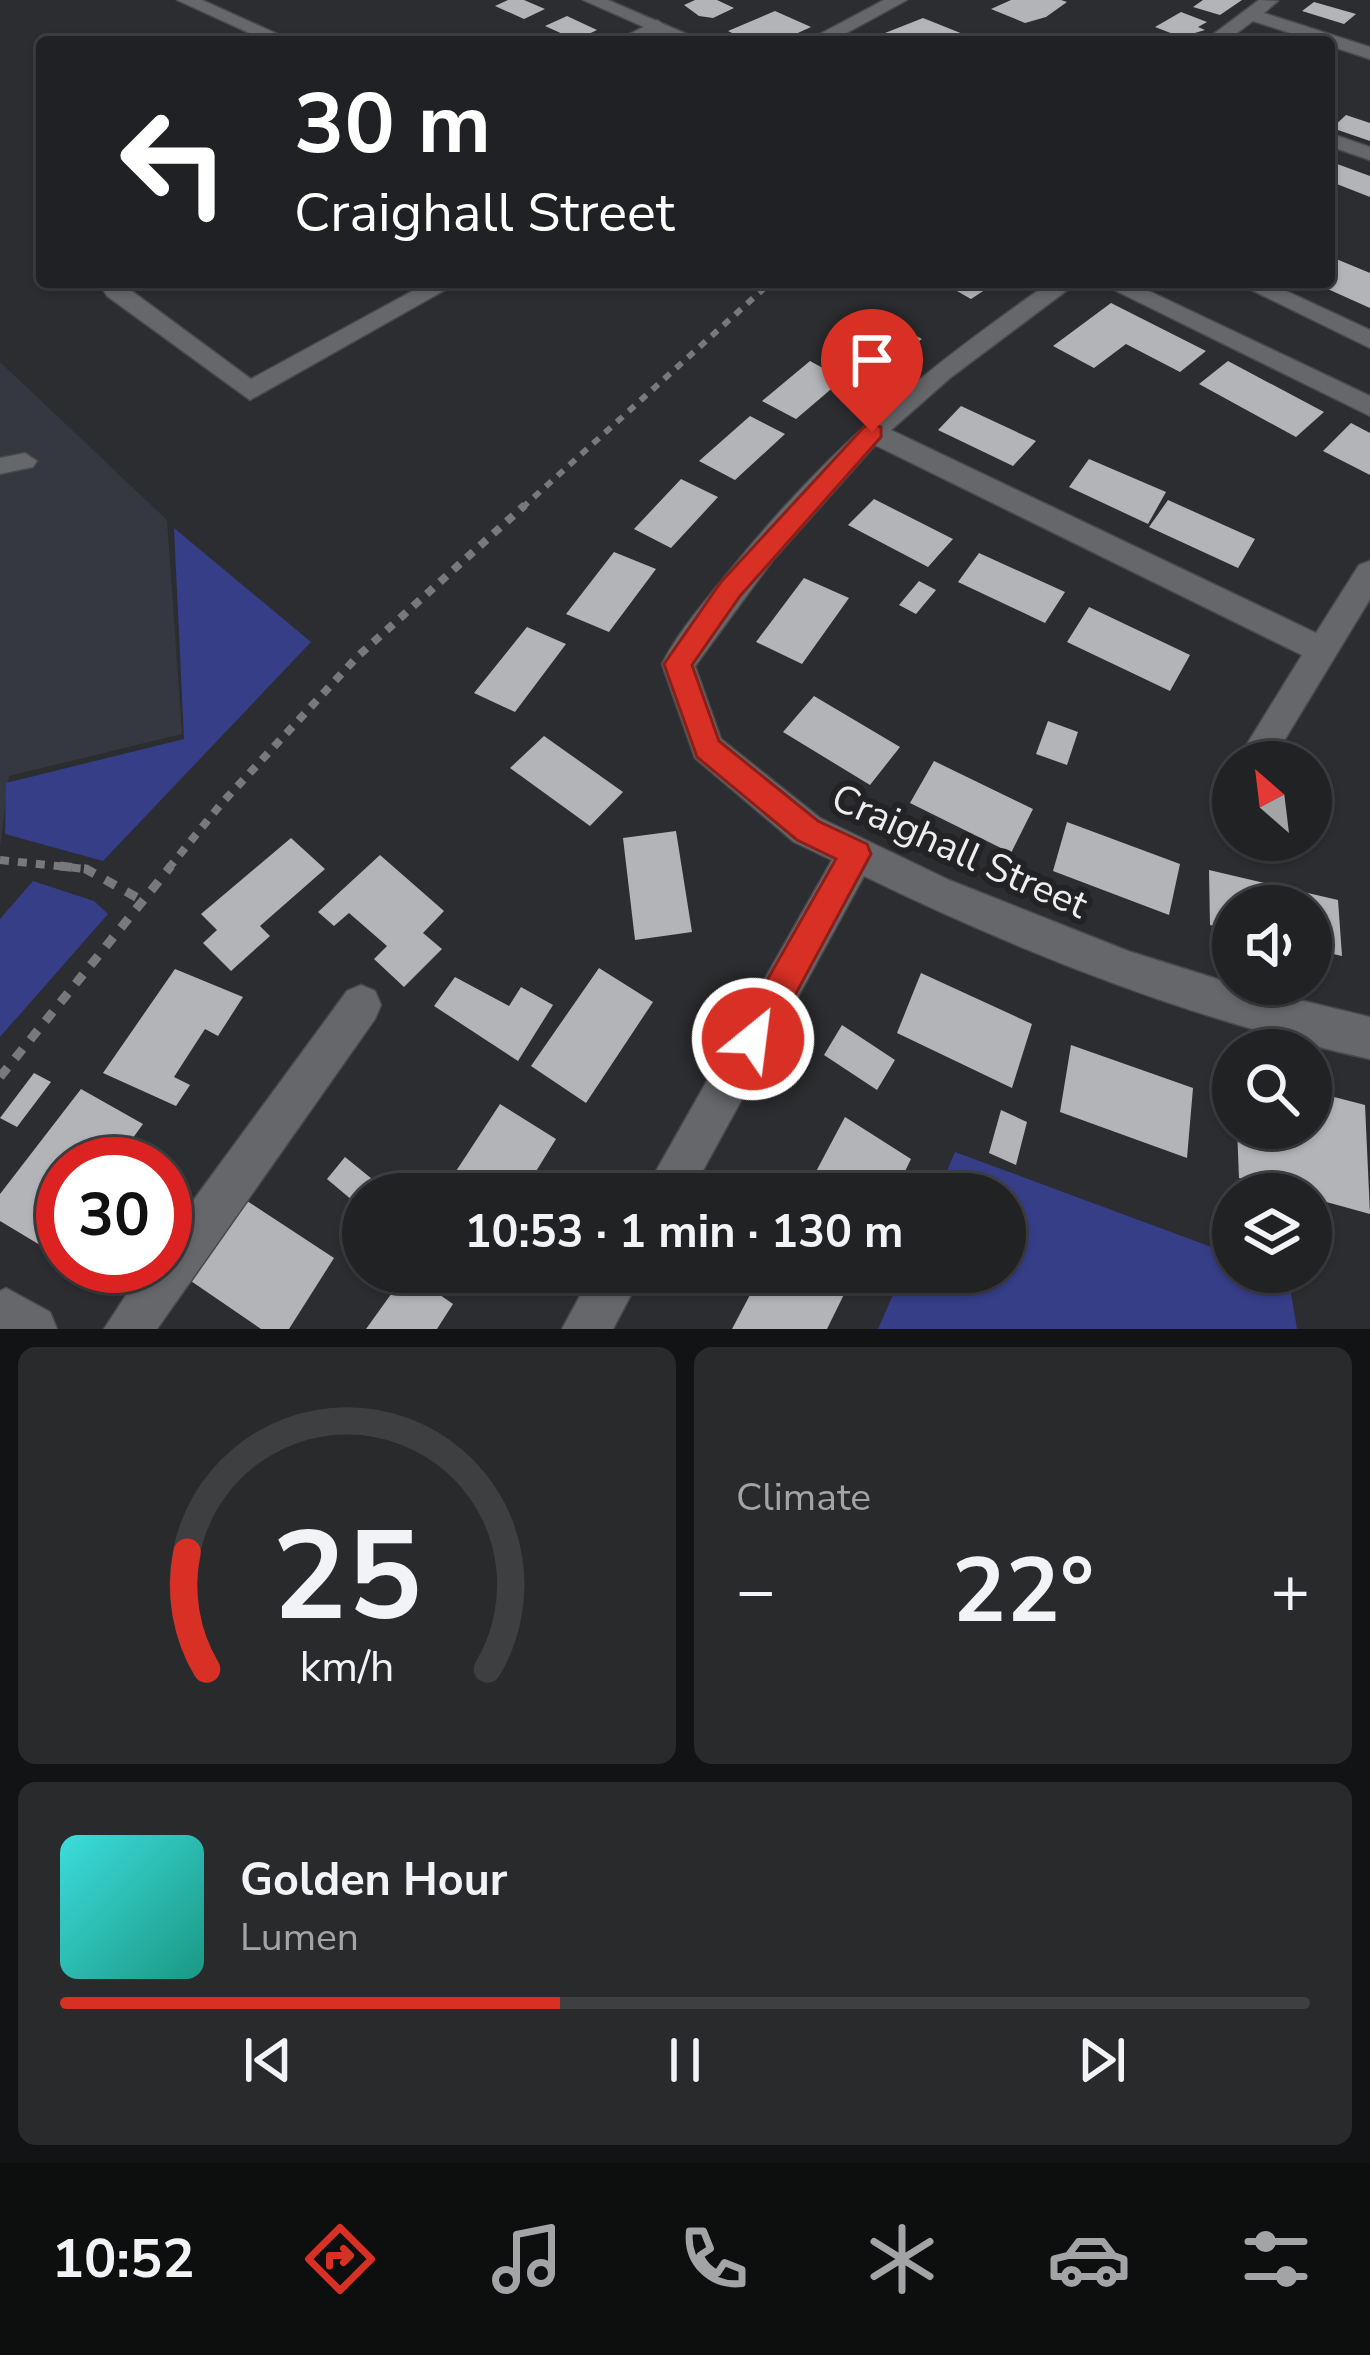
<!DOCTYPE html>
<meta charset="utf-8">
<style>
:root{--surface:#212224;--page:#292a2c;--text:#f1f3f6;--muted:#a2a4a6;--line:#3e3f41;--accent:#d93025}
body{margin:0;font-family:"Nunito Sans",sans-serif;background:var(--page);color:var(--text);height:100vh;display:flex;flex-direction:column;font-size:45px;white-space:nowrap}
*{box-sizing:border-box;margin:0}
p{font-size:39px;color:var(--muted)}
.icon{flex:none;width:66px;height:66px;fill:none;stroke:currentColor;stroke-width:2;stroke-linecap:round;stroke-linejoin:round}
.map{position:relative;height:1329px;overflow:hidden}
.panel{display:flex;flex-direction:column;gap:18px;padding:18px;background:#121314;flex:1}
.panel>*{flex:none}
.guide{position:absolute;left:36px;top:36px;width:1299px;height:252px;border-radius:12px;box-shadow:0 3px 9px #0004,0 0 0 3px var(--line);background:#202124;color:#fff;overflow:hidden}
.needle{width:78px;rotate:332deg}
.controls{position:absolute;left:1212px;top:741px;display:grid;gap:24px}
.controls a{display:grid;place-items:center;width:120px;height:120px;border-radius:50%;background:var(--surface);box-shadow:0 3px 9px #0004,0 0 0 3px var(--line);font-size:60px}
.speed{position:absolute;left:36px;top:1137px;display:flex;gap:24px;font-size:60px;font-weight:700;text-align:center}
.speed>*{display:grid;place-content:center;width:156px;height:156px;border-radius:50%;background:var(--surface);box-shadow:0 3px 9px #0004,0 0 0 3px var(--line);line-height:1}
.speed .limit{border:18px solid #d22;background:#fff;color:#111}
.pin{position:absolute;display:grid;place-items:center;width:102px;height:102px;color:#fff;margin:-123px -51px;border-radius:50% 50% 50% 0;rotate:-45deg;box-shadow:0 0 12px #0007}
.pin .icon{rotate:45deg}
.me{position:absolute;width:132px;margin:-66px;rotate:29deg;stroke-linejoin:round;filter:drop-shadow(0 0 9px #0008)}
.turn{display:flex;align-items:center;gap:42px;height:252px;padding:0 60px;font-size:54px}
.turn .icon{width:156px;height:156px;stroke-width:2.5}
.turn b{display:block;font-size:84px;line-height:102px}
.big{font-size:90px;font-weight:700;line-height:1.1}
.panel .card{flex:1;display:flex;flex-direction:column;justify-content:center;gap:18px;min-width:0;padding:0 42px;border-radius:18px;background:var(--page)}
.panel .dial{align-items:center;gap:0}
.dial svg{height:312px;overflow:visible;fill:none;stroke:var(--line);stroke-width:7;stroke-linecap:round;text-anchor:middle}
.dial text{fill:var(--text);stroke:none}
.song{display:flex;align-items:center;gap:36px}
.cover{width:144px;height:144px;border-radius:18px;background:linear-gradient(135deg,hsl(180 70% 55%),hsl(170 70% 35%))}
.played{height:12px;border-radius:6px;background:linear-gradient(90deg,var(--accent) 40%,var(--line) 40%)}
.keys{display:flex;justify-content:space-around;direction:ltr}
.heat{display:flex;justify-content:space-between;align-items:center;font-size:66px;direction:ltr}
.panel .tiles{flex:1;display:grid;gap:18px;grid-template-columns:1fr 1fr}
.card:last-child{grid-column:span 2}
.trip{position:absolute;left:342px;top:1173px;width:684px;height:120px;border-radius:60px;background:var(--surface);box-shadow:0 3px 9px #0004,0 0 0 3px var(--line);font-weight:700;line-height:120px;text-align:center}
.dock{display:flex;height:192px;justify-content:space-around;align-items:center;background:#0d0e0e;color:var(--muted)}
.dock .icon{width:84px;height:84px}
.dock .on{color:var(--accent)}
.dock b{font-size:54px;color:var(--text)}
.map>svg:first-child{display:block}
.built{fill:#353840}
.green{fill:#353e87}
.building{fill:#b3b4b8}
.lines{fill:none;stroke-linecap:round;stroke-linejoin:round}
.service-casing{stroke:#49494c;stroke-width:3}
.minor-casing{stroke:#49494c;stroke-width:3}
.tertiary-casing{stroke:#49494c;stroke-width:3}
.path-far2{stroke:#79797c;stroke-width:6;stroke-dasharray:8 8;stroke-linecap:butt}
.path-far1{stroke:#79797c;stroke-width:8;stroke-dasharray:9 9;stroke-linecap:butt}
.path{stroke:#79797c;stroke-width:9;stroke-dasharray:12 12;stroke-linecap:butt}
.service{fill:#66676a;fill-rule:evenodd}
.minor{fill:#66676a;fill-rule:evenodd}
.tertiary{fill:#66676a;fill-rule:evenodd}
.route{fill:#d93025;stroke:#8d1f18;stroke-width:3}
.labels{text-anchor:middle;stroke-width:12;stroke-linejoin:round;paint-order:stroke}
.street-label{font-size:39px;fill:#eeeef0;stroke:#232326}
</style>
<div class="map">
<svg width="1370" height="1329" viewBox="0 0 1370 1329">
<rect width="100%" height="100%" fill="#2c2d30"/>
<path class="built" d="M 0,362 L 167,520 L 182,734 L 9,776 L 0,848 Z"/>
<path class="green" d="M 174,528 L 311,642 L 103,861 L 5,834 L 6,783 L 184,739 Z
M 33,881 L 94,901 L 108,914 L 0,1037 L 0,919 Z
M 955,1152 L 1233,1255 L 1233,1272 L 1288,1275 L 1297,1329 L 878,1329 L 903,1272 L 1005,1272 L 1005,1194 L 937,1194 Z"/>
<path class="building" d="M 508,0 L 524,0 L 545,9 L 524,19 L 495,6 Z
M 695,0 L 717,0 L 734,8 L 713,18 L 699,16 L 684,5 Z
M 1011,0 L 1061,0 L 1067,2 L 1046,17 L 1025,23 L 991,9 Z
M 1203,0 L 1242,0 L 1220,15 L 1193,7 Z
M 1314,2 L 1356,14 L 1344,24 L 1302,11 Z
M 775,11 L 811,27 L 778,42 L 750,42 L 728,31 Z
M 1181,12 L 1207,22 L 1198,27 L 1205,30 L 1181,37 L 1155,27 Z
M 567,16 L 597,30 L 576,40 L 545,26 Z
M 923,18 L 973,38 L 904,42 L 885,33 Z
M 1346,115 L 1370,123 L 1370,141 L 1332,128 Z
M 1329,161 L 1370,176 L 1370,197 L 1329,181 Z
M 1329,256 L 1370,273 L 1370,308 L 1312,282 L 1329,282 Z
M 941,282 L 997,282 L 971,299 Z
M 1111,303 L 1206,351 L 1180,372 L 1126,344 L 1094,368 L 1053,346 Z
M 890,322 L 922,339 L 875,372 L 844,354 Z
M 810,361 L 843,379 L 796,419 L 762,401 Z
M 1228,361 L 1324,412 L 1296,437 L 1199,384 Z
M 961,406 L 1036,441 L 1013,466 L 938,430 Z
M 750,416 L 785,434 L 735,480 L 699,461 Z
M 1351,423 L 1370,433 L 1370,475 L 1323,451 Z
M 1089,459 L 1166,492 L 1148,524 L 1069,487 Z
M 681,479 L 718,497 L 671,548 L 634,529 Z
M 874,499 L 953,539 L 928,567 L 848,525 Z
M 1168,500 L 1255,539 L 1238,568 L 1149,527 Z
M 614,552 L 656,569 L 609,632 L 566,614 Z
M 979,553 L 1065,592 L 1045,623 L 958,582 Z
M 804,578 L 849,598 L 802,664 L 756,642 Z
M 919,581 L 936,590 L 916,614 L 899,605 Z
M 1089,607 L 1190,655 L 1170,691 L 1067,642 Z
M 527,627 L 566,644 L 515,712 L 474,693 Z
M 814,696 L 900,747 L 870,785 L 783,732 Z
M 1048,721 L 1078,732 L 1067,765 L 1036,754 Z
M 544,736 L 623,792 L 590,826 L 510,768 Z
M 934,761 L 1033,809 L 1011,853 L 910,803 Z
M 1067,822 L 1180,864 L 1169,915 L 1053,871 Z
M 676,831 L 692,932 L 635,940 L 623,838 Z
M 291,838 L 325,869 L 260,926 L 270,936 L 231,971 L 203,943 L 217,930 L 201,914 Z
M 380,855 L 444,911 L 423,933 L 442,949 L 404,987 L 374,959 L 387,946 L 349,913 L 334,926 L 318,912 Z
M 1209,870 L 1338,900 L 1342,956 L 1311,949 L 1311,906 L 1233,906 L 1233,931 L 1210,925 Z
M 599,968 L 653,1002 L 586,1103 L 531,1066 Z
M 175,969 L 243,997 L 218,1036 L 205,1029 L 174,1077 L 190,1085 L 176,1106 L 103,1073 Z
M 921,973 L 1032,1024 L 1012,1088 L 897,1033 Z
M 455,977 L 509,1006 L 521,987 L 553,1005 L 518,1061 L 434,1006 Z
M 842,1025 L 895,1060 L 877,1090 L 824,1055 Z
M 1071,1045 L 1193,1088 L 1187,1158 L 1060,1112 Z
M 34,1073 L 51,1082 L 17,1127 L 0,1118 Z
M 81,1089 L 143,1124 L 114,1164 L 63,1164 L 63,1233 L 50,1251 L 0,1221 L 0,1194 Z
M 1311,1091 L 1365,1105 L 1370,1214 L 1239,1178 L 1237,1128 L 1311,1128 Z
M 500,1104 L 556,1139 L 522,1194 L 441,1194 Z
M 1001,1110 L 1027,1122 L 1016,1165 L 989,1153 Z
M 845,1117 L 911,1159 L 894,1194 L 804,1194 Z
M 345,1157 L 377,1183 L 363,1194 L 359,1206 L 327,1179 Z
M 244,1199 L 334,1258 L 289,1329 L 261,1329 L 188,1279 Z
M 407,1272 L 453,1304 L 437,1329 L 366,1329 Z
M 762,1272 L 855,1272 L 827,1329 L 732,1329 Z"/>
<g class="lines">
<defs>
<path id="service" d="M 25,453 L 37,461 L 33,467 L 0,474 L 0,458 Z"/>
<path id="minor" d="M 177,0 L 202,0 L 295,42 L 269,42 Z
M 884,0 L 907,0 L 830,42 L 805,42 Z
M 1259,0 L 1278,1 L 1264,13 L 1370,47 L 1370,59 L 1253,21 L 1225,42 L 1203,42 Z
M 657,20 L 666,26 C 651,40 635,42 614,42 Z
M 1329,133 L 1370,147 L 1370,160 L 1329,146 Z
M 110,282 L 134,282 L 129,289 L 251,379 L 429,282 L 459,282 L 250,400 L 107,296 L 104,291 Z
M 1050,282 L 1078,282 L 950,378 L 891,430 L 1316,633 L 1359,565 L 1370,561 L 1370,599 L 1276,754 L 1264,759 L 1252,754 L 1247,744 L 1302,655 L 875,445 L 772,561 L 695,666 L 721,739 L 820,818 L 949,880 L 1128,951 L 1233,984 L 1370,1017 L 1370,1059 C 1195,1021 1024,954 864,876 L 690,1194 L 643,1194 L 832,860 L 794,842 L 695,758 L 662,664 C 679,630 708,598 732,568 C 831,445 922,372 1050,282 Z
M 1098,282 L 1130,282 L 1370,396 L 1370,416 Z
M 361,985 L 375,991 L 381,1005 L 375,1019 L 157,1329 L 104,1329 L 145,1266 L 165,1266 L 165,1239 L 347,991 Z
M 593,1272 L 643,1272 L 613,1329 L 562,1329 Z
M 6,1288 L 50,1312 L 57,1329 L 0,1329 L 0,1291 Z"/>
<path id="tertiary" d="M 583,0 L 608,0 L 705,42 L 678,42 Z
M 1235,282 L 1267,282 L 1370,330 L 1370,348 Z"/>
</defs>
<use href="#service" class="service-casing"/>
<use href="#minor" class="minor-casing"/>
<use href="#tertiary" class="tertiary-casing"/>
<path class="path-far2" d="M 522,508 L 771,282"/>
<path class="path-far1" d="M 0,860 L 86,869
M 168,869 L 221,804 L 357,657 L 525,505"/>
<path class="path" d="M 60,866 L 86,869 L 145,902
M 0,1077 L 171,866"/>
<use href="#service" class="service"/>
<use href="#minor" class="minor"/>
<use href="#tertiary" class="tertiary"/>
</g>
<path class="route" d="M 872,424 L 881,427 L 881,437 L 740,596 L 692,665 L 719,741 L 818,821 L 867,844 L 871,854 L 765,1051 L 753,1056 L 741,1051 L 736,1039 L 741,1026 L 836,859 L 797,840 L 697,757 L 664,664 L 721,582 L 864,427 Z"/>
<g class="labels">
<g class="street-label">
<text transform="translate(960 850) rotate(24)" y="14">Craighall Street</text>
</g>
</g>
</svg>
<div class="controls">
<a><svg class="needle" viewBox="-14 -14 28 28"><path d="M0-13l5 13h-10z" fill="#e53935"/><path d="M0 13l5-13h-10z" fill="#a2a4a6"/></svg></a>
<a><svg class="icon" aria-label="sound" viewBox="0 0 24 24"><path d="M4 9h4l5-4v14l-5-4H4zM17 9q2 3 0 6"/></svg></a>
<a><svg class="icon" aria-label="search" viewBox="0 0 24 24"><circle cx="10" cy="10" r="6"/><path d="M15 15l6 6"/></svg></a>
<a><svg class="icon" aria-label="layers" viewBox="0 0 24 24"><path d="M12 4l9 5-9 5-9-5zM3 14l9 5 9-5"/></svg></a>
</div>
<div class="speed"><div class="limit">30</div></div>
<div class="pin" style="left:872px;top:432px;background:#d93025"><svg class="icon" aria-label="arrive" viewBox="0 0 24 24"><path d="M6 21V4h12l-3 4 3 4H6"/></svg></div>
<svg class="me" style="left:753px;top:1039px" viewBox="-20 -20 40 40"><circle r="17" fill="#d93025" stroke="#fff" stroke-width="3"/><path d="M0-11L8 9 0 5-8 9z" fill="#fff"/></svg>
<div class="trip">10:53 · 1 min · 130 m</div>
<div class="guide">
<div class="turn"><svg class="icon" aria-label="left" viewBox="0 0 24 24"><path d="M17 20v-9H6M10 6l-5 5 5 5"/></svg><div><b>30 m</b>Craighall Street</div></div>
</div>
</div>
<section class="panel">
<div class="tiles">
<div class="card dial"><svg viewBox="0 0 100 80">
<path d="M14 69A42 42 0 1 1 86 69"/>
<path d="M14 69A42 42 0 0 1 9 39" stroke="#d93025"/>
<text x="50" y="56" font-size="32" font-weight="700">25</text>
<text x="50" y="72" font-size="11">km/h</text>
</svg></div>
<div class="card"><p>Climate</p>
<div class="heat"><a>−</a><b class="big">22°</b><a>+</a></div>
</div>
<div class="card">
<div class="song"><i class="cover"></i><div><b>Golden Hour</b><p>Lumen</p></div></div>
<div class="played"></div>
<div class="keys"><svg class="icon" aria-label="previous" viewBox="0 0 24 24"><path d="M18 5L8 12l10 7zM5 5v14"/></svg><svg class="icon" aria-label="pause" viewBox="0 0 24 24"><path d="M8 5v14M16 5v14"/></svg><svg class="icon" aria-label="next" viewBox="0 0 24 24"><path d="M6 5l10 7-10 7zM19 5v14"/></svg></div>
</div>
</div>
</section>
<nav class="dock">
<b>10:52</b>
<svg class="icon on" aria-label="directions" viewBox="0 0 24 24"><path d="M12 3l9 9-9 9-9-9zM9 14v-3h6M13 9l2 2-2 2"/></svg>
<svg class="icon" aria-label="music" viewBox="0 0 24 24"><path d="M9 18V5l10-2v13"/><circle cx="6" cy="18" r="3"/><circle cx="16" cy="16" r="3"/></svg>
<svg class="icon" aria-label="phone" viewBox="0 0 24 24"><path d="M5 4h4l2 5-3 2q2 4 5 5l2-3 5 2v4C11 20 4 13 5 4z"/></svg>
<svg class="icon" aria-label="climate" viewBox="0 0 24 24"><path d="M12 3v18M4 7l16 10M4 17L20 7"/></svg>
<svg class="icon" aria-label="car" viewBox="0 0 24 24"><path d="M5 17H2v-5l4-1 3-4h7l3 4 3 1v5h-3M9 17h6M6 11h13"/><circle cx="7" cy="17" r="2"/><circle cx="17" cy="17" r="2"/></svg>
<svg class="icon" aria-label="filters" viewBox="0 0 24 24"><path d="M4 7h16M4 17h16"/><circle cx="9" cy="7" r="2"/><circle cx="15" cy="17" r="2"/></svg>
</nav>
